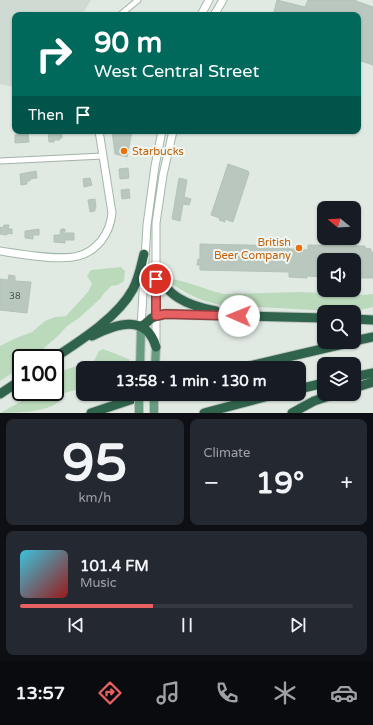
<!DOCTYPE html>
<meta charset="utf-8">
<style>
:root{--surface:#171b24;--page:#242831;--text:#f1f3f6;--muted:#9ea1a6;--line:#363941;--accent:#e76162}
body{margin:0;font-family:"Varela Round",sans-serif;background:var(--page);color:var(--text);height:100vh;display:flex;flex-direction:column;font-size:15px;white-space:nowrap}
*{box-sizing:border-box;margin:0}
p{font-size:13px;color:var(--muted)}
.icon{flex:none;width:22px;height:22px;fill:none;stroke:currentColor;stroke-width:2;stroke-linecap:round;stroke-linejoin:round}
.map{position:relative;height:413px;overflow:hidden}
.drawer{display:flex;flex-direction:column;gap:6px;padding:6px;background:#0d0f14;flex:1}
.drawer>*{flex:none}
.guide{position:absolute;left:12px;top:12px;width:349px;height:122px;border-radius:8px;box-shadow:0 1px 3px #0004;background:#00695c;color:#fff;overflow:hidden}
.needle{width:26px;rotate:288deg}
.buttons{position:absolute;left:317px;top:201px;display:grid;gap:8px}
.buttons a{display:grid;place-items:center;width:44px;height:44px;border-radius:8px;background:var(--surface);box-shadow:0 1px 3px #0004;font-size:20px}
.speed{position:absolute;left:12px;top:349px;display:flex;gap:8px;font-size:20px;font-weight:700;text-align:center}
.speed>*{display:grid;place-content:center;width:52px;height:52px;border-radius:50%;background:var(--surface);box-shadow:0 1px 3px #0004;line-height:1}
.speed .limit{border:2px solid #111;border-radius:6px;background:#fff;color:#111}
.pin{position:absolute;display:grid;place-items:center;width:34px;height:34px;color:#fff;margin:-17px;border:2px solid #fff;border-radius:50%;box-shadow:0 1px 4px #0007}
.me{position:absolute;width:44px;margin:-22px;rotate:271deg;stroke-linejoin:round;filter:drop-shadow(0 0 3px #0008)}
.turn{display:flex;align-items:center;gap:14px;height:84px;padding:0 16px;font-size:18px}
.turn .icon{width:52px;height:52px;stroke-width:2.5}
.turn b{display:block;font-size:28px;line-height:34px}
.then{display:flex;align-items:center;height:38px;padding:0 16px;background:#0003;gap:8px;font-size:15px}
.big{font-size:30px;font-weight:700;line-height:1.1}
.drawer .widget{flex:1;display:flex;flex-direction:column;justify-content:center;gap:6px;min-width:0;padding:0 14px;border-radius:8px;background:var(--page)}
.drawer .dial{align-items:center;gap:0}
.dial b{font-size:52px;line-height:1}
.song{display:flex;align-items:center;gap:12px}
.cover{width:48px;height:48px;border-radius:6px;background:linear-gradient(135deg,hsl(190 70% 55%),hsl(0 70% 35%))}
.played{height:4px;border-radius:2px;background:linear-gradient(90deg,var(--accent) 40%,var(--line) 40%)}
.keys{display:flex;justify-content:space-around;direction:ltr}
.heat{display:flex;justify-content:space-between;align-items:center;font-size:22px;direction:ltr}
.drawer .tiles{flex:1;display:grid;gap:6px;grid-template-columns:1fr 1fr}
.widget:last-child{grid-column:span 2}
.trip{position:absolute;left:76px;top:361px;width:230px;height:40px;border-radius:8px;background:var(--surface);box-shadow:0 1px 3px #0004;font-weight:700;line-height:40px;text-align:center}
.tabs{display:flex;height:64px;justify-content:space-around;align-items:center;background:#090b0e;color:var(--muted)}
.tabs .icon{width:28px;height:28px}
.tabs .selected{color:var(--accent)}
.tabs b{font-size:18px;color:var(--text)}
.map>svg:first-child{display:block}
.built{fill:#cfdad2}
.green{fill:#badabb}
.building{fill:#b9c7be;stroke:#b3c3b8}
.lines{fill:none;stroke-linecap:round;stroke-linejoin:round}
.street-casing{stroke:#a3b1a9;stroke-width:7}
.secondary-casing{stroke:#a2b8ab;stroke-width:9}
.primary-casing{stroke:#bdc4c0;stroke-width:10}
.highway-casing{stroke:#bdc4c0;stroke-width:11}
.street{stroke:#fff;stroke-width:5}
.secondary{stroke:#fff;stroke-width:7}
.primary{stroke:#689c81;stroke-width:8}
.highway{stroke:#30634b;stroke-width:9}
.primary-bridge-casing{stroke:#bdc4c0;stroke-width:10;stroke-linecap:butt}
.primary-bridge{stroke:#689c81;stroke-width:8}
.route-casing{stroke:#963f40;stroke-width:10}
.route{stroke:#e76162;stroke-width:7}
.food-dot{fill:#e8710a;stroke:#f0f7f2;stroke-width:1.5}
.labels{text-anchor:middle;stroke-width:4;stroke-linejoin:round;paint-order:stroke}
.number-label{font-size:9px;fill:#485c51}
.food-label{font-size:11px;fill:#c56008;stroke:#f0f7f2;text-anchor:start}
</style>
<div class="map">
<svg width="373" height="413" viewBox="0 0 373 413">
<rect width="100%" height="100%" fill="#e0eae3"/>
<path class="built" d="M 0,0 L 91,0 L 82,15 L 15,15 L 15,87 L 0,84 Z"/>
<path class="green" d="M 121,267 L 125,271 L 124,281 L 118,285 L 111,286 L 105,292 L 100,299 L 79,318 L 67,326 L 60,334 L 33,358 L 21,358 L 21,367 L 0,381 L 0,346 L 14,339 L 32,332 L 45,321 L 55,317 L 66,316 L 88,292 L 92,284 L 91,282 L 87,276 L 91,270 Z
M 170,279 C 189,281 205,290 224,294 L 300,292 L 364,295 L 373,294 L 373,307 L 350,312 L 222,305 C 203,302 187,294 172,284 L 170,282 Z
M 103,349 L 129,359 L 130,368 L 110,368 L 103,365 L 98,368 L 83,368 L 83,388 L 64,393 C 62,395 61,399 59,401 C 50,412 14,413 0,413 L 22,401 L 31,392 L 55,392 L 55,375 C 62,371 71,367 79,366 C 83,365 87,366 92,365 L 99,351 Z"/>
<path class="building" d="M 277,0 L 305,7 L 308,0 L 356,0 L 356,1 L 373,7 L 373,65 L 358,60 L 358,15 L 273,15 Z
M 48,131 L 62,131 L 62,138 L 60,138 L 60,140 L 54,140 L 54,142 L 49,142 Z
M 112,131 L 132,131 L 127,157 L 115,154 Z
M 28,134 L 29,142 L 15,143 L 15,135 Z
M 228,164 L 248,171 L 249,173 L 233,222 L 225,219 L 225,222 L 219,220 L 220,218 L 211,215 Z
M 128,168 L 129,178 L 120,179 L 119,169 Z
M 36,171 L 37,178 L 30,179 L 30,181 L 27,181 L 27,184 L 21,185 L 20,174 Z
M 90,178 L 92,185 L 84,187 L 83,179 Z
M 179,178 L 187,180 L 184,197 L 191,199 L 189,205 L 183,204 L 180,221 L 172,219 Z
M 129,189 L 130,198 L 122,199 L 121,190 Z
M 95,199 L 96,208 L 95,208 L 95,211 L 90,212 L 88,200 Z
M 4,225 L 9,225 L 8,229 L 12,229 L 12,234 L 7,233 L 7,235 L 0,234 L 0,227 L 3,228 Z
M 39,229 L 39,235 L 33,235 L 33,239 L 25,238 L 25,231 Z
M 61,229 L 65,229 L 65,235 L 67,235 L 66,233 L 74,233 L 74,240 L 65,240 L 65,243 L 54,242 L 54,235 L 60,235 Z
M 200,244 L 290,246 L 290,249 L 308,250 L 308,245 L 365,246 L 365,248 L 371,249 L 371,252 L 373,252 L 373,278 L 354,278 L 354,260 L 324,260 L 324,277 L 307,276 L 307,278 L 289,277 L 289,272 L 200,270 L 200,265 L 197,265 L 198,259 L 200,259 Z
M 9,275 L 15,276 L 15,281 L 31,282 L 27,313 L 0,310 L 0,279 L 8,280 Z"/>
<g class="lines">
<defs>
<path id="street" d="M 120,15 L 138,0
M 0,161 L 103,156"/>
<path id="secondary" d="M 201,15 L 209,0
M 214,15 L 223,0
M 0,251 C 20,254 60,261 78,256 C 87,254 95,248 101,241 C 108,232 111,224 112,213 L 99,131
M 141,327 L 147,225 L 155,166 L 162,131
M 156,345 L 156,223 L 163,175 L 173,131"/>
<path id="primary" d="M 140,368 L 141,327
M 155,368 L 156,347
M 154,413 L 154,394"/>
<path id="highway" d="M 156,267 C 163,296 189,306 216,311
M 354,319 L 373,320
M 141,327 L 152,318 L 165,314 L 324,318
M 92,336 C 116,324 146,313 156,347
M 354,341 L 373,337
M 54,358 C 80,341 118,317 133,289 C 139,278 141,266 144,254
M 241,368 L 352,342
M 354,377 L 373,373
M 354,388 L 373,382
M 299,389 L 324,383
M 0,394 L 21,380
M 91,413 L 148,394
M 204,413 L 276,394
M 292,413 L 314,401 L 335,394"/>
</defs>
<use href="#street" class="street-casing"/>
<use href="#secondary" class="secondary-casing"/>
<use href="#primary" class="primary-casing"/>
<use href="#highway" class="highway-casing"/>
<use href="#street" class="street"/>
<use href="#secondary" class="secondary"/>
<use href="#primary" class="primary"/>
<use href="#highway" class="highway"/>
<defs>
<path id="primary-bridge" d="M 139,413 L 139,394"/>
</defs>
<use href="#primary-bridge" class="primary-bridge-casing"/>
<use href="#primary-bridge" class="primary-bridge"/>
</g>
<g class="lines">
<defs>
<path id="route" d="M 156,279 L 156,316 L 165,314 L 239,316"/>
</defs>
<use href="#route" class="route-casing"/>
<use href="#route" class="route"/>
</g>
<g class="food-dot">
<circle cx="124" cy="151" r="4"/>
<circle cx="299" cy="248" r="4"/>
</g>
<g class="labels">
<g class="number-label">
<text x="15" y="299">38</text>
</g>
<g class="food-label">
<text x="132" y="155">Starbucks</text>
<text x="291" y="246" text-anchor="end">British<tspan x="291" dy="13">Beer Company</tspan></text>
</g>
</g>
</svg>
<div class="buttons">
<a><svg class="needle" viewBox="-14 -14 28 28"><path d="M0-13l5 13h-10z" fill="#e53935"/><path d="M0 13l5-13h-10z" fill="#9ea1a6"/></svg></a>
<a><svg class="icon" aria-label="sound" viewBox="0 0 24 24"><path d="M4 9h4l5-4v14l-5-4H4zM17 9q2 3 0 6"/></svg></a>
<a><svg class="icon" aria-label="search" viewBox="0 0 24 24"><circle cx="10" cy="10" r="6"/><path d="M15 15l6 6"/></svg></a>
<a><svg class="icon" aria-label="layers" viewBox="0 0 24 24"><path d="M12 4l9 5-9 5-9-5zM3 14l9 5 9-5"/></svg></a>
</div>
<div class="speed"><div class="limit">100</div></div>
<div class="pin" style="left:156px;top:279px;background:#d93025"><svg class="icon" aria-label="arrive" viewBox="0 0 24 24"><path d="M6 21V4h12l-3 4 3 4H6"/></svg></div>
<svg class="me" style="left:239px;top:316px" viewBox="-20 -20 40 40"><circle r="19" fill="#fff"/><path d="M0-13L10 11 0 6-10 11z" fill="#e76162"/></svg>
<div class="trip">13:58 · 1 min · 130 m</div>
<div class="guide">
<div class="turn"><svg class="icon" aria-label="right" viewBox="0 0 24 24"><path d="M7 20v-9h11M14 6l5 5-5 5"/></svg><div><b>90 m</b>West Central Street</div></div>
<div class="then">Then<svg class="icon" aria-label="arrive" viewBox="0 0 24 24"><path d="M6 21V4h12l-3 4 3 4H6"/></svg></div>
</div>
</div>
<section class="drawer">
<div class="tiles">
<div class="widget dial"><b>95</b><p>km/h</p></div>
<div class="widget"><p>Climate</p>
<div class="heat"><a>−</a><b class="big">19°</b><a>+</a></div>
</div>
<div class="widget">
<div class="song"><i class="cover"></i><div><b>101.4 FM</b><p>Music</p></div></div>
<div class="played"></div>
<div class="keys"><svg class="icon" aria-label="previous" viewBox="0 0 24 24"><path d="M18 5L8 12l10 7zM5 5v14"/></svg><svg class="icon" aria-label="pause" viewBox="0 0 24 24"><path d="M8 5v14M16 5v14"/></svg><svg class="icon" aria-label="next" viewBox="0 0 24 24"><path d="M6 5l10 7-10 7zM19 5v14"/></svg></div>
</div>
</div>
</section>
<nav class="tabs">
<b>13:57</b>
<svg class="icon selected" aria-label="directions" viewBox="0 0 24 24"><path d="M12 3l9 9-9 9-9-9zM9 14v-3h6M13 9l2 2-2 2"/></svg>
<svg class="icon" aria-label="music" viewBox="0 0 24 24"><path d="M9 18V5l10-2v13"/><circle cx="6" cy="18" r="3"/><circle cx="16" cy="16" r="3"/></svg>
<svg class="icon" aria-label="phone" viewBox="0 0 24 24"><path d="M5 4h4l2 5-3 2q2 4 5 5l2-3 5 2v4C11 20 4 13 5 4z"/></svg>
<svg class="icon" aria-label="climate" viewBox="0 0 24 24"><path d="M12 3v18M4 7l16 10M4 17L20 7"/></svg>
<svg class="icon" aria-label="car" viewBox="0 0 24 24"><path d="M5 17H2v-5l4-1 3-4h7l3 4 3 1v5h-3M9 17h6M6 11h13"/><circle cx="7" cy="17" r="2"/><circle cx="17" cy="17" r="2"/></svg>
</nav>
